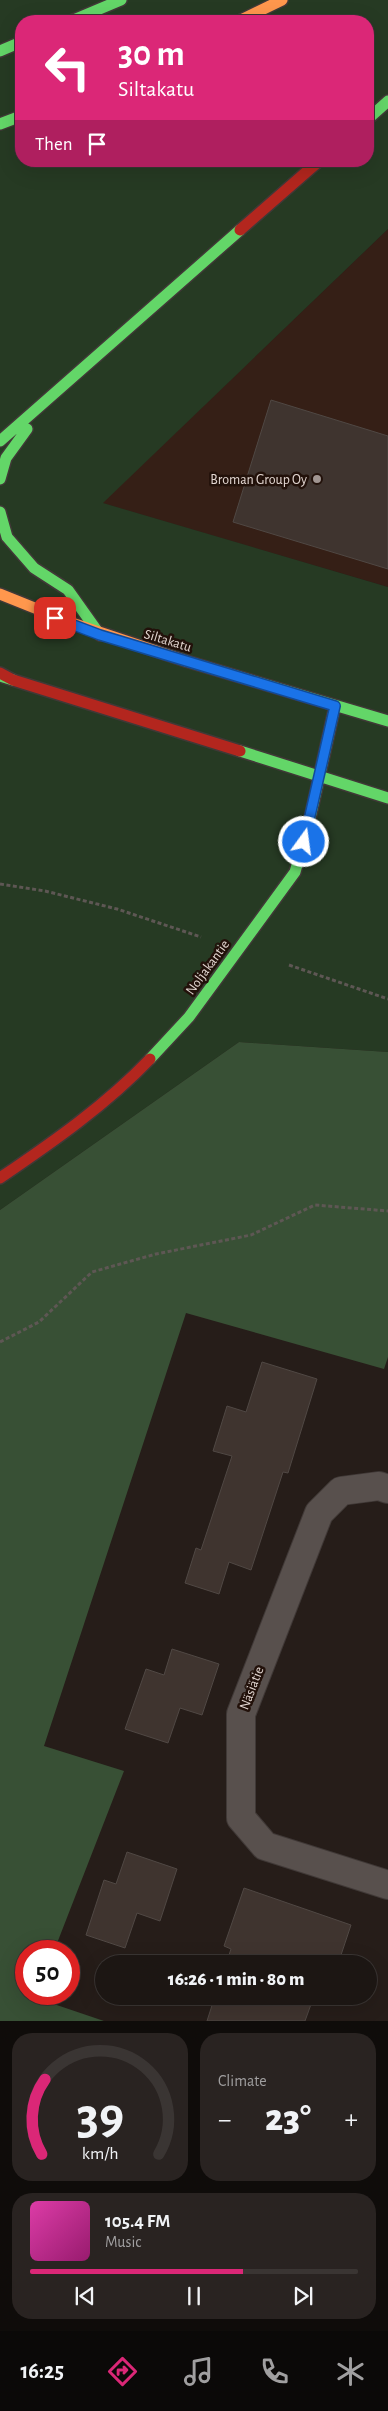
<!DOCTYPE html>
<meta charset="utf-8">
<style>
:root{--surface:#1c1613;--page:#292321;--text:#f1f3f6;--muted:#a09fa0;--line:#3a3533;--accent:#db2777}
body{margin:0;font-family:"Alegreya Sans",sans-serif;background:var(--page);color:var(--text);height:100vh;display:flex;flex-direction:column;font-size:19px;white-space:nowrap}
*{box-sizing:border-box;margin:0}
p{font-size:16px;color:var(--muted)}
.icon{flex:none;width:28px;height:28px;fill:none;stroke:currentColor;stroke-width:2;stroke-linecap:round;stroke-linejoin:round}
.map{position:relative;height:2021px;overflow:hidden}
.sheet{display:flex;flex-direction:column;gap:12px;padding:12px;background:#0f0c0a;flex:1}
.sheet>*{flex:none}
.top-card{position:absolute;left:15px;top:15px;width:359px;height:152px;border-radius:20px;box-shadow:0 5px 20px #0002,0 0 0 1px var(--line);background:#db2777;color:#fff;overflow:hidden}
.speed{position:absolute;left:15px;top:1940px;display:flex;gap:10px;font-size:25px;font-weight:700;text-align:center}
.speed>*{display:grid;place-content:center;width:65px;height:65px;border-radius:50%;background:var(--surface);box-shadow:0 5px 20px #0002,0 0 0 1px var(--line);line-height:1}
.speed .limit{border:8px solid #d22;background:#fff;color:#111}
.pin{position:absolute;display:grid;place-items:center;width:42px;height:42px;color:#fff;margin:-21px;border-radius:10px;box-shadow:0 2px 8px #0006}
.me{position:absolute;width:55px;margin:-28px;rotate:14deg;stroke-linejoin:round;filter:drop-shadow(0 0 4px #0008)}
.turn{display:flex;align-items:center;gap:18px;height:105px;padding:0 20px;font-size:22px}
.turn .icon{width:65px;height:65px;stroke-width:2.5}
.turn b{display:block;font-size:35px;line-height:42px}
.then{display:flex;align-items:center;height:48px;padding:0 20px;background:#0003;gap:10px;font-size:19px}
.big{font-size:38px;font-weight:800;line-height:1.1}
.sheet .tile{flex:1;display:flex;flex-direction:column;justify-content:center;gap:8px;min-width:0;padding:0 18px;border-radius:20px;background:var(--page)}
.sheet .dial{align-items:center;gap:0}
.dial svg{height:130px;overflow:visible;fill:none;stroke:var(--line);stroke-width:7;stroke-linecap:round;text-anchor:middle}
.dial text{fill:var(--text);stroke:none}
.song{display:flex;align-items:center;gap:15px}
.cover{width:60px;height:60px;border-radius:8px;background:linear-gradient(135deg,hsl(320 70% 55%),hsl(320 70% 35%))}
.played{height:5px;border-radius:2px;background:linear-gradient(90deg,var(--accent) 65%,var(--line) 65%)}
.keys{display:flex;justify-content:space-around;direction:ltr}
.heat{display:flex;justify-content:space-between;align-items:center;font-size:28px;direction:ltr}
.sheet .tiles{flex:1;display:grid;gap:12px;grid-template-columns:1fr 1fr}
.tile:last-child{grid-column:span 2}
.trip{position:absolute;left:95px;top:1955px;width:282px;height:50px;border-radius:25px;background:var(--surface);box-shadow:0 5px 20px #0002,0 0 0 1px var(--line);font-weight:800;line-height:50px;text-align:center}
.tabs{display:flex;height:80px;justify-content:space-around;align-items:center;background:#0b0908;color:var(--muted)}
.tabs .icon{width:35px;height:35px}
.tabs .current{color:var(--accent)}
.tabs b{font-size:22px;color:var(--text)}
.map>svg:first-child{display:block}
.built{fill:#351f16}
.green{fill:#263a23;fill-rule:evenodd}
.forest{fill:#385035}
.building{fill:#3f342f;stroke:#504844}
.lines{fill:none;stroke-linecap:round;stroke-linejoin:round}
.street-casing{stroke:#403937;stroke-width:30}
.fast-casing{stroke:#403937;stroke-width:14}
.slow-casing{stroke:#403937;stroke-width:14}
.jam-casing{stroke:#403937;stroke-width:14}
.path{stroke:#5e5754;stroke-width:3;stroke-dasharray:4 2.5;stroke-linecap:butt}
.street{stroke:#58504d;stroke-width:28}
.fast{stroke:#63d668;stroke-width:11}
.slow{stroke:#ff974d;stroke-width:11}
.jam{stroke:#b3261e;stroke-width:11}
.route-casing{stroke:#114b97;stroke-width:12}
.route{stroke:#1a73e8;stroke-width:9}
.poi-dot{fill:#a09591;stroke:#22110a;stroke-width:2}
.labels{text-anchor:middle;stroke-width:5;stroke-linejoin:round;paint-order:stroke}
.poi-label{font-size:14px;fill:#e2d6d1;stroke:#22110a;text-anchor:end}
.street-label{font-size:14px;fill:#e2d6d1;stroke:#22110a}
</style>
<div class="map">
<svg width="388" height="2021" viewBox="0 0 388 2021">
<rect width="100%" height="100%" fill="#261d19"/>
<path class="built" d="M 388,229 L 388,587 L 102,503 Z"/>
<path class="green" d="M 0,0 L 388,0 L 388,229 L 103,503 L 388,587 L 388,1052 L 239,1042 L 0,1210 ZM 21,21 L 368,21 L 368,161 L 21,161 Z"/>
<path class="forest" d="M 239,1042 L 388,1052 L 388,1357 L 384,1369 L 186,1313 L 44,1746 L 124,1771 L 54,1951 L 26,1951 L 26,1994 L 37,1994 L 36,1998 L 104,2021 L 0,2021 L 0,1210 Z"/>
<path class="building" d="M 271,400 L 388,436 L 388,569 L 233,522 Z
M 262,1362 L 317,1379 L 288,1473 L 283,1472 L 251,1570 L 229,1562 L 219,1594 L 185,1583 L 196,1548 L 201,1550 L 232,1456 L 213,1451 L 227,1406 L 246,1412 Z
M 172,1649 L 219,1664 L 202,1715 L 180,1708 L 168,1743 L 125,1729 L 146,1669 L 164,1675 Z
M 127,1852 L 177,1869 L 160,1921 L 137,1913 L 125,1948 L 86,1935 L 104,1880 L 116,1884 Z
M 244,1888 L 351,1925 L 338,1964 L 226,1964 L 231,1949 L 224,1946 Z
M 215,1996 L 314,1996 L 305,2021 L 207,2021 Z"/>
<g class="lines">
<defs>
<path id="street" d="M 388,1489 L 379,1486 L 341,1491 L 319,1513 L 241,1714 L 241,1818 L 265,1846 L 388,1885"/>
<path id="fast" d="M 71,21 L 121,0
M 0,51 L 21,42
M 368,119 L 388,101
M 0,124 L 21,116
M 0,441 L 240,230
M 0,479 L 6,458 L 27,429
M 0,512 L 7,537 L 34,568 L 68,590 L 100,635
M 186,661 L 388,721
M 0,676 L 13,680
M 240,751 L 388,798
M 150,1059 L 189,1017 L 295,872 L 308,827 L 335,706"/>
<path id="slow" d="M 239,21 L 282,0
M 0,594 L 72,623 L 186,661"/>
<path id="jam" d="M 240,230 L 319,161
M 0,673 L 13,680 L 240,751
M 0,1178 C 53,1142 106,1105 150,1059"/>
</defs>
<use href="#street" class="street-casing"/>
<use href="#fast" class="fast-casing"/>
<use href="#slow" class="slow-casing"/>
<use href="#jam" class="jam-casing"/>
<path class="path" d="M 0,884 L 45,891 L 117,909 L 201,937
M 289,965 L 388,999
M 0,1342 L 39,1322 L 92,1272 L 156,1254 L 251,1235 L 315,1205 L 388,1211"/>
<use href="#street" class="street"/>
<use href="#fast" class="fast"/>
<use href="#slow" class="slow"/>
<use href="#jam" class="jam"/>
</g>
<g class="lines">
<defs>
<path id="route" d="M 55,618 L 100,635 L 335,706 L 304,842"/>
</defs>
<use href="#route" class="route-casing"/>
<use href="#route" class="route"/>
</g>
<circle class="poi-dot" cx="317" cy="479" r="5"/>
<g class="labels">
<g class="poi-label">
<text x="307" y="484">Broman Group Oy</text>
</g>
<g class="street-label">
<text transform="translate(168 640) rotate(17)" y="5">Siltakatu</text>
<text transform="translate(207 967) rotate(-54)" y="5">Noljakantie</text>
<text transform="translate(251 1688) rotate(-69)" y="5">Näsiätie</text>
</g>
</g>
</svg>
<div class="speed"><div class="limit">50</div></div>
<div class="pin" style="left:55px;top:618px;background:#d93025"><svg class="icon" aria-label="arrive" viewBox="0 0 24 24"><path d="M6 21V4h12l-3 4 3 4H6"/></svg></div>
<svg class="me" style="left:304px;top:842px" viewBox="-20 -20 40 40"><circle r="17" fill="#1a73e8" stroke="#fff" stroke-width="3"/><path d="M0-11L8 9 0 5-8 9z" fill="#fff"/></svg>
<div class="trip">16:26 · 1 min · 80 m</div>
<div class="top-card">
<div class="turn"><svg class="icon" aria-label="left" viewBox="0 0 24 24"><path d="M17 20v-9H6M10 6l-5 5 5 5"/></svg><div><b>30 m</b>Siltakatu</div></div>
<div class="then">Then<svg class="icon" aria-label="arrive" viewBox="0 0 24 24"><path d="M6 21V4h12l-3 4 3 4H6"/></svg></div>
</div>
</div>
<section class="sheet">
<div class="tiles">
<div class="tile dial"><svg viewBox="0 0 100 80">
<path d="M14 69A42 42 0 1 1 86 69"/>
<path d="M14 69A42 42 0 0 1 16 23" stroke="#db2777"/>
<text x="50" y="56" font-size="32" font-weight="700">39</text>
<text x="50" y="72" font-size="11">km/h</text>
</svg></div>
<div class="tile"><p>Climate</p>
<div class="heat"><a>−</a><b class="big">23°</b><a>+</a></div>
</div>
<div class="tile">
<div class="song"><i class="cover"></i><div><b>105.4 FM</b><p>Music</p></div></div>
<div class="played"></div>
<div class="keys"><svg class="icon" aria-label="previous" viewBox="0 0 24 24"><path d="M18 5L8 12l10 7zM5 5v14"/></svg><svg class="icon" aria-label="pause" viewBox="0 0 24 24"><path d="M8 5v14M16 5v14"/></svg><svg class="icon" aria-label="next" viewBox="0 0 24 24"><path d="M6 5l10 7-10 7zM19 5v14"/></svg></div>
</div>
</div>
</section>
<nav class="tabs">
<b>16:25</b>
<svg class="icon current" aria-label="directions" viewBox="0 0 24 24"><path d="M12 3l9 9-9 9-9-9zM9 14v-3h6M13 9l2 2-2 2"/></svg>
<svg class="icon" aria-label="music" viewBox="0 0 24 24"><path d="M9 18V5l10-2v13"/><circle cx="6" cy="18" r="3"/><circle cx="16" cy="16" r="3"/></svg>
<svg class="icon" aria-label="phone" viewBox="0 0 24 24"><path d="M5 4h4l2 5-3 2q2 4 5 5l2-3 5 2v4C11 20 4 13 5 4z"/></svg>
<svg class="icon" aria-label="climate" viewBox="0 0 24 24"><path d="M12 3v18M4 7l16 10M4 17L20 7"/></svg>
</nav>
